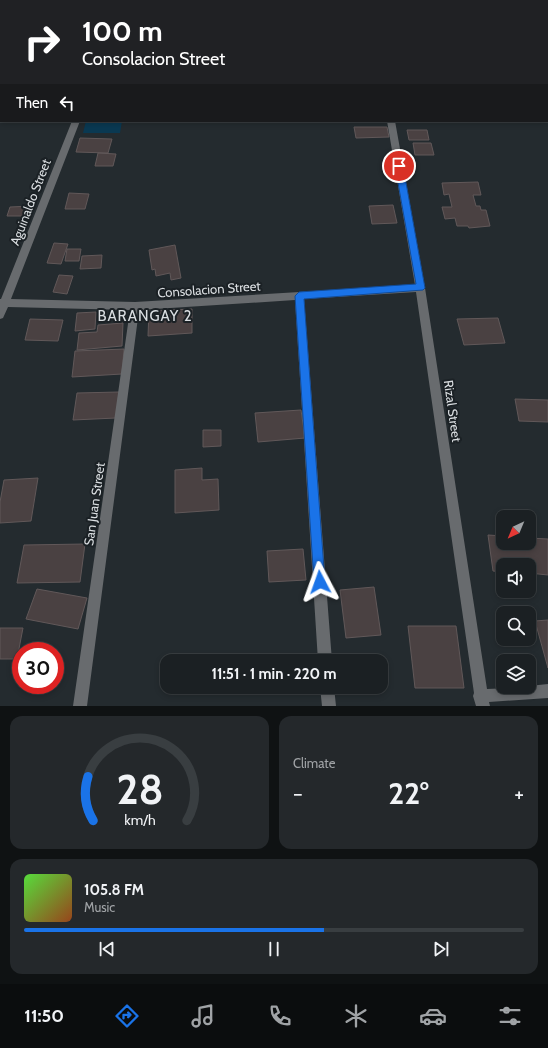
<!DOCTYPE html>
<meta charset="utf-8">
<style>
:root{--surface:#1b2023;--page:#24282b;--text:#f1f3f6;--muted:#a0a3a6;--line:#393e41;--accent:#1a73e8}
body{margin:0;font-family:Cabin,sans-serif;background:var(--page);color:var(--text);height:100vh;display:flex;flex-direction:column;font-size:15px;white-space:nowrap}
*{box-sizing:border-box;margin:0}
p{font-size:13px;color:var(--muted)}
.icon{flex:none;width:22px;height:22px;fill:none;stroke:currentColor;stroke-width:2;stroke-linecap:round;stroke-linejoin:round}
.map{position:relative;height:706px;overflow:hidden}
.panel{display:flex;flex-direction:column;gap:10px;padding:10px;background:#0f1213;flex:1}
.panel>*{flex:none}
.banner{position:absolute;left:0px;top:0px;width:548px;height:122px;box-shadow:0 2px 6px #0003,0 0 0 1px var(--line);background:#202124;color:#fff;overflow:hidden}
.needle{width:26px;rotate:224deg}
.buttons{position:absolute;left:496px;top:510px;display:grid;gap:8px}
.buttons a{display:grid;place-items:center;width:40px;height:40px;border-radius:8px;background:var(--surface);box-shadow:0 2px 6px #0003,0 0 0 1px var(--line);font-size:20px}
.speed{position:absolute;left:12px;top:642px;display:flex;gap:8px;font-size:20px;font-weight:700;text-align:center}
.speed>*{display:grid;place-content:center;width:52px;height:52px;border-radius:50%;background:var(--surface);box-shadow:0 2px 6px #0003,0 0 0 1px var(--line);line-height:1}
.speed .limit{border:6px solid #d22;background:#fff;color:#111}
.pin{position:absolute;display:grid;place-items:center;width:34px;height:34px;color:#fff;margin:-17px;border:2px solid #fff;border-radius:50%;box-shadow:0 1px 4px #0007}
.me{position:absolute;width:44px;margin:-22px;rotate:356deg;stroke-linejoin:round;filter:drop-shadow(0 0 3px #0008)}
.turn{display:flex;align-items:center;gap:14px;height:84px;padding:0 16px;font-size:18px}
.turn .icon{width:52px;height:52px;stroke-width:2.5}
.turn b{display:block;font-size:28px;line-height:34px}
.then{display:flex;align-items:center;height:38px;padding:0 16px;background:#0003;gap:8px;font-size:15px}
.big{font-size:30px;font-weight:700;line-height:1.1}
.panel .tile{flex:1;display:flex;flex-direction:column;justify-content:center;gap:6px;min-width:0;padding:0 14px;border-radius:12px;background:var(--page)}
.panel .dial{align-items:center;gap:0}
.dial svg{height:104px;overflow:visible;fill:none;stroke:var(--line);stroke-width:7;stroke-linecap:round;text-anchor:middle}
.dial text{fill:var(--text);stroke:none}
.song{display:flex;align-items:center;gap:12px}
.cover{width:48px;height:48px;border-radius:6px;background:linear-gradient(135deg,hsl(110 70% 55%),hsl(20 70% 35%))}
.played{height:4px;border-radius:2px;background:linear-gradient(90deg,var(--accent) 60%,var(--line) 60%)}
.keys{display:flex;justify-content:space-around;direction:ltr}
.heat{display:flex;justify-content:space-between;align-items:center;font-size:22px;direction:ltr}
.panel .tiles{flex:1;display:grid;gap:10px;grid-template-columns:1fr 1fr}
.tile:last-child{grid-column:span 2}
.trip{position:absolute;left:160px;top:654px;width:228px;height:40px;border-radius:12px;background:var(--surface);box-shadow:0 2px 6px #0003,0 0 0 1px var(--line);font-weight:700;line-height:40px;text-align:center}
.tabs{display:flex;height:64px;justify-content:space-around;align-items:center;background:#0b0d0e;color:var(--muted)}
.tabs .icon{width:28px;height:28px}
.tabs .on{color:var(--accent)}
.tabs b{font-size:18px;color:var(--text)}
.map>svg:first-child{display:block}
.green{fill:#0a3952}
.building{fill:#4a4142;stroke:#615859}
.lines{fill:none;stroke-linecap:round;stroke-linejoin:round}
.minor{fill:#686b6e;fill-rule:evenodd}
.route{fill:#1a73e8;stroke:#114b97}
.labels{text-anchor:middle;stroke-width:4;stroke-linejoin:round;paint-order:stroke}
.street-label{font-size:13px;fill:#dadee1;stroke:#1b2125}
.quarter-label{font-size:15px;letter-spacing:1px;fill:#dadee1;stroke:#1b2125}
</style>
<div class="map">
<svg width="548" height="706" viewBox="0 0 548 706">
<rect width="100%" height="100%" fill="#242b2f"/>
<path class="green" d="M 86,121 L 122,121 L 120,133 L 83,133 Z"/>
<path class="building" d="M 354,127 L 387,127 L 389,137 L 356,138 Z
M 407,130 L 427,130 L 429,140 L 409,140 Z
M 80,138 L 112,139 L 108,153 L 76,152 Z
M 413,143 L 431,143 L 434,155 L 415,155 Z
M 98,153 L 116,154 L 113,166 L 95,166 Z
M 478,182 L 481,195 L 473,195 L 476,206 L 480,206 L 481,210 L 486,210 L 490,226 L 469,228 L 468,226 L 457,226 L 455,218 L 445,219 L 442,207 L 452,207 L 449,194 L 444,195 L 442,183 Z
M 69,193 L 89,194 L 85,209 L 65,209 Z
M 393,205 L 397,223 L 372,224 L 369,206 Z
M 33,206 L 30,216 L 7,216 L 10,207 Z
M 54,243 L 68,244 L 61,264 L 47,263 Z
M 175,245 L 181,278 L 171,280 L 170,273 L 156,276 L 155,269 L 152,270 L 149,250 Z
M 67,249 L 81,249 L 79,261 L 65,261 Z
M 102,255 L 101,268 L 80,269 L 82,256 Z
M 59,275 L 73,276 L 67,294 L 53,292 Z
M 192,309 L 192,333 L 148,336 L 149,311 Z
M 96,312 L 95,329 L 75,331 L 77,313 Z
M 498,318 L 505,343 L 464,345 L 457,319 Z
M 30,319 L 63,320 L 58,341 L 25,340 Z
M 123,323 L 122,346 L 77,350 L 79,333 L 97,332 L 98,325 Z
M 124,349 L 122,374 L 72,377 L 75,351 Z
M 119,392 L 116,418 L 73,420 L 77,393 Z
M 515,399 L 548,400 L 548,422 L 519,421 Z
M 301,410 L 305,438 L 258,442 L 255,413 Z
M 203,430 L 221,430 L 221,446 L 203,447 Z
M 202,468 L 202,480 L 218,479 L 219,510 L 175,513 L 175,470 Z
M 38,478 L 31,521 L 0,523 L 0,502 L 4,480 Z
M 488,535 L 503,536 L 503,543 L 529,543 L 529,538 L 548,539 L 548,575 L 529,573 L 529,565 L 503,565 L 503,572 L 493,571 Z
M 85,544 L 80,582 L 17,583 L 24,545 Z
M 303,549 L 306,580 L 269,582 L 267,551 Z
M 374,587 L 381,635 L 346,638 L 340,590 Z
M 37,589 L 87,598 L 78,629 L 26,619 Z
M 548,620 L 548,668 L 535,621 Z
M 408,626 L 456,626 L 464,688 L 415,688 Z
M 0,628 L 23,628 L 17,659 L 0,659 Z"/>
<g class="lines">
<path class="minor" d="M 117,0 L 124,0 L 117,1 Z
M 367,0 L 373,0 L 373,1 L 367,1 Z
M 72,121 L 80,121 L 11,299 L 135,302 L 415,285 L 387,121 L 395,121 L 425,288 L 487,689 L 529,687 L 529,686 L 548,684 L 548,698 L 489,702 L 490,706 L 476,706 L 473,696 L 474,693 L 416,292 L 304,299 L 332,661 L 318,661 L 295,300 L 139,310 L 87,706 L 73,706 L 130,310 L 8,307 L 3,318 L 0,319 L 0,299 L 1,299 Z
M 320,687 L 334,687 L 336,706 L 322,706 Z"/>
</g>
<path class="route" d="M 399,164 L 403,166 L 425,288 L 423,290 L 304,299 L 325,582 L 324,586 L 320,587 L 316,586 L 314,582 L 295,296 L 299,292 L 416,284 L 395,166 Z"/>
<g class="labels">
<g class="street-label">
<text transform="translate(30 202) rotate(-69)" y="5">Aguinaldo Street</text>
<text transform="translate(209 289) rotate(-4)" y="5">Consolacion Street</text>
<text transform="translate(453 411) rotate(82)" y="5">Rizal Street</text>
<text transform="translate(94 504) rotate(-82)" y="5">San Juan Street</text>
</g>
<g class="quarter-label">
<text x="145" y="321">BARANGAY 2</text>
</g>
</g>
</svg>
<div class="buttons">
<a><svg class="needle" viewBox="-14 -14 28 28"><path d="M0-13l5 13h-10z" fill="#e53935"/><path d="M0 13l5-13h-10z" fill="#a0a3a6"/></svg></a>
<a><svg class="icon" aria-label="sound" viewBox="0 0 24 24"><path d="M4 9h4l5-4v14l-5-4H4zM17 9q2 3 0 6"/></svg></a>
<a><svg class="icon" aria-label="search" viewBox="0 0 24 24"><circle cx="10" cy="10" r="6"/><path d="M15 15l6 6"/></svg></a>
<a><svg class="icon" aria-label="layers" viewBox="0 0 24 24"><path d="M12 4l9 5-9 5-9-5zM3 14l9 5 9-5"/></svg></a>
</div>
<div class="speed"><div class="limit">30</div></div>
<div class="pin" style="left:399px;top:166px;background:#d93025"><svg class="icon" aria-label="arrive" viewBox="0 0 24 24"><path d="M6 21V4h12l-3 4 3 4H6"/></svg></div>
<svg class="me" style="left:320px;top:582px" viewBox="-20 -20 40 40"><path d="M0-17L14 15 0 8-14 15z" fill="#1a73e8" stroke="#fff" stroke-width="4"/></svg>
<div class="trip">11:51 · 1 min · 220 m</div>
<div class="banner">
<div class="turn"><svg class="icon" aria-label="right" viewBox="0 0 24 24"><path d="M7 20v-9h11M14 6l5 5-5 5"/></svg><div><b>100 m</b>Consolacion Street</div></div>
<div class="then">Then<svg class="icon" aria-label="left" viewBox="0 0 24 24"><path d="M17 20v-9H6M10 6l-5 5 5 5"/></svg></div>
</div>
</div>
<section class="panel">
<div class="tiles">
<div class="tile dial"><svg viewBox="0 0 100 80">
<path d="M14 69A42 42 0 1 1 86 69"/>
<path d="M14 69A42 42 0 0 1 10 35" stroke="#1a73e8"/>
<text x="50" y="56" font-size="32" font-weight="700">28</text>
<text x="50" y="72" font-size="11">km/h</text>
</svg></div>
<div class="tile"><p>Climate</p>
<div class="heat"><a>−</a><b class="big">22°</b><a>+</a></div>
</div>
<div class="tile">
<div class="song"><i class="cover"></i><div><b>105.8 FM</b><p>Music</p></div></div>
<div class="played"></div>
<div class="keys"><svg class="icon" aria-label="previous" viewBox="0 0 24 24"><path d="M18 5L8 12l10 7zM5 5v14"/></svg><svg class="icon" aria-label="pause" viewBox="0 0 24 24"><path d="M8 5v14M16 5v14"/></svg><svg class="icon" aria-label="next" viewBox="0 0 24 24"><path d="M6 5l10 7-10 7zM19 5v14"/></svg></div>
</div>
</div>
</section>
<nav class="tabs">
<b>11:50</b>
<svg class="icon on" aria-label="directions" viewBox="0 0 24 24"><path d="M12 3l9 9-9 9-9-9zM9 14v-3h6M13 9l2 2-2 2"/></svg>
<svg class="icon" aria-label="music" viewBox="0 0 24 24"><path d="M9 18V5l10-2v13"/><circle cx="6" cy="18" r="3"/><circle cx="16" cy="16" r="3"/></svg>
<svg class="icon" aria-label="phone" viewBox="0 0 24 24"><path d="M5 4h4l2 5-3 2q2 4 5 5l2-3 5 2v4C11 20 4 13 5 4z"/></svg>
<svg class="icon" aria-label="climate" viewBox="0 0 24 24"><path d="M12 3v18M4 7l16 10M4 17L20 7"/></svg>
<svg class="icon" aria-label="car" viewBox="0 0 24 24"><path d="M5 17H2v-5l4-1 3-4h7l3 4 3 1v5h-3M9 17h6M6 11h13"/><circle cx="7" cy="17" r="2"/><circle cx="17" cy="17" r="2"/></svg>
<svg class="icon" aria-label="filters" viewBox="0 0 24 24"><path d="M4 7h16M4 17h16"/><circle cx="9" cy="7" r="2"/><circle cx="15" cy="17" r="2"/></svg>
</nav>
